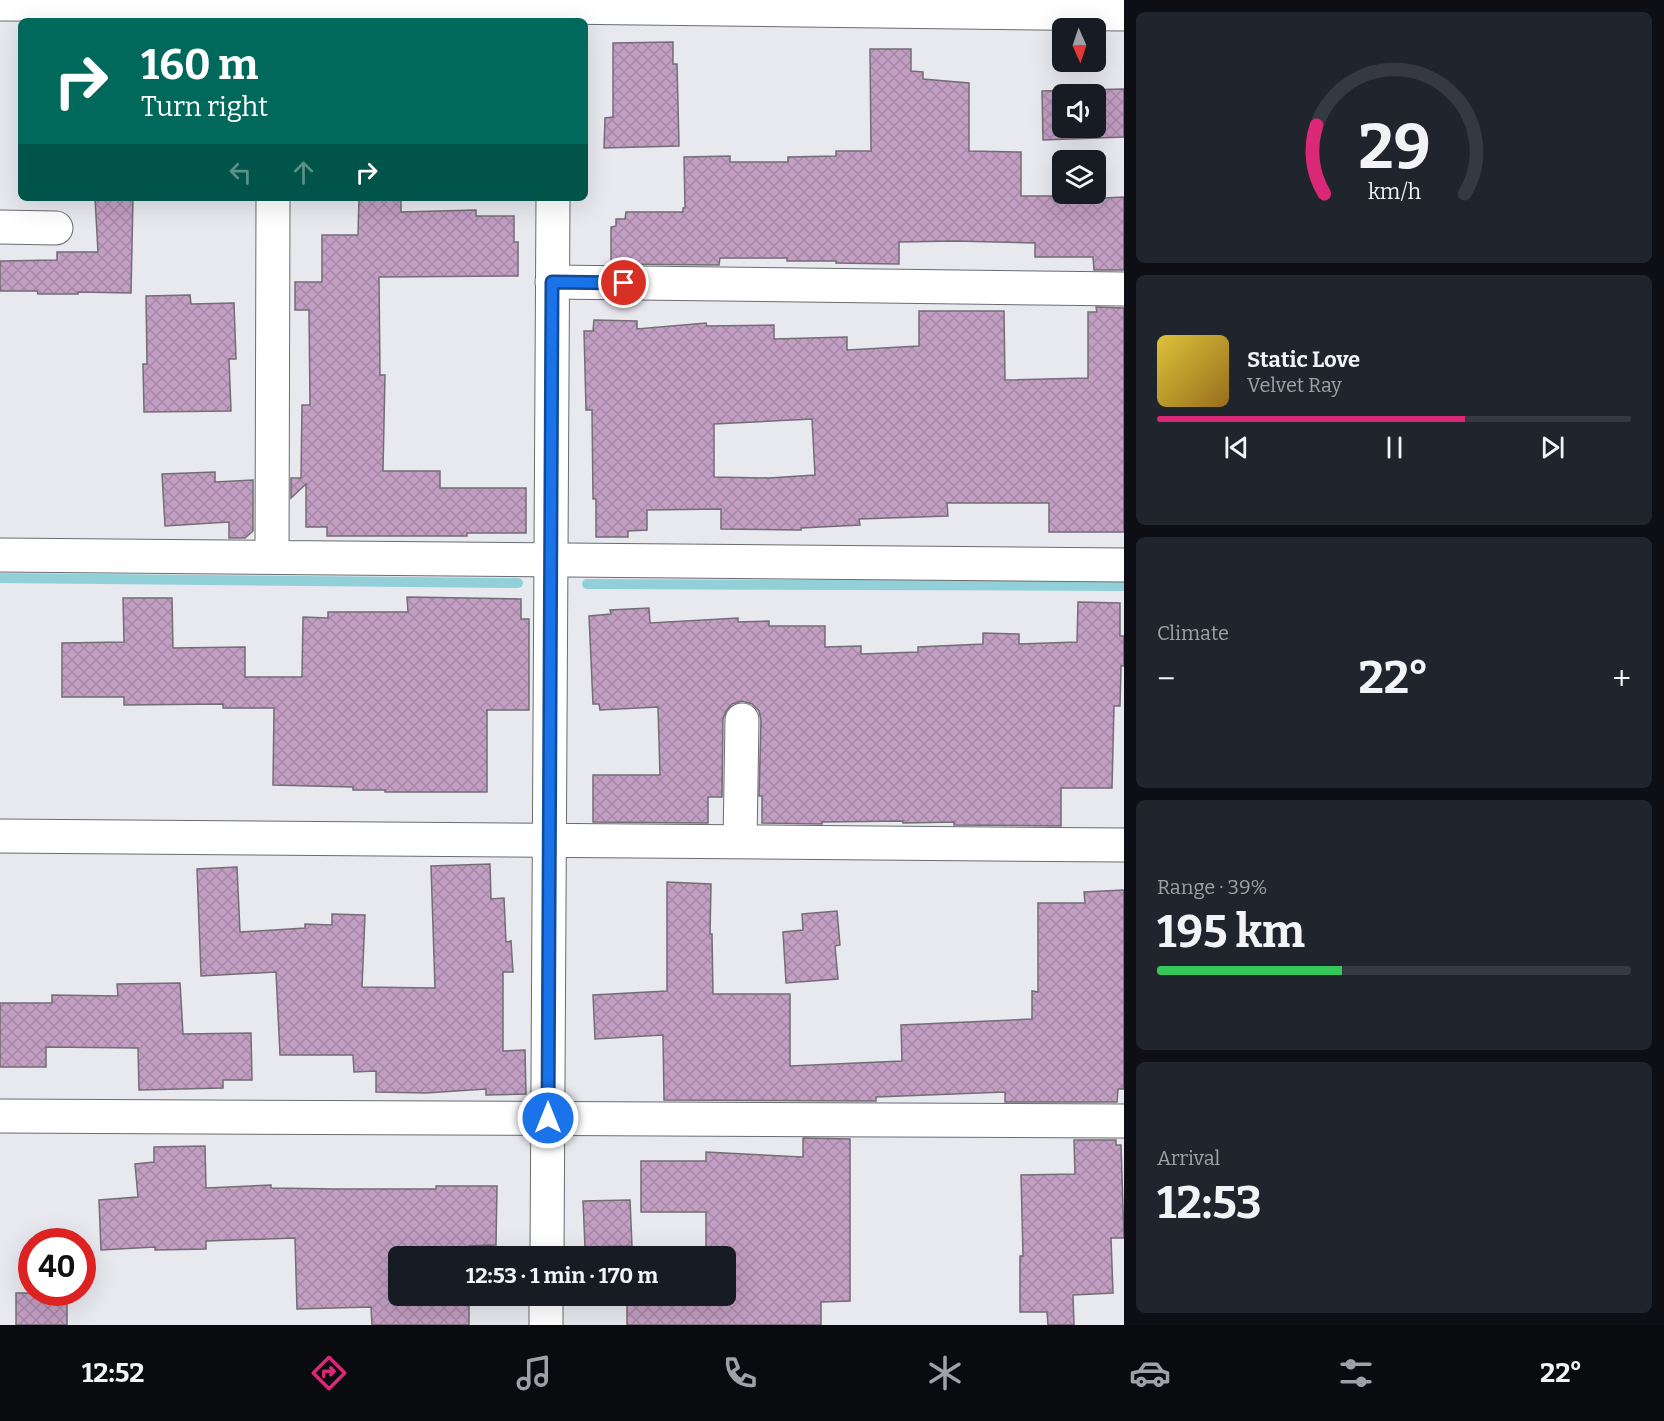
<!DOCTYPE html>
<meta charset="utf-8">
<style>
:root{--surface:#171b24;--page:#20242c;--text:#f1f3f6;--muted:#9ea1a6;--line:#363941;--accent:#db2777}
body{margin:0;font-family:Bitter,serif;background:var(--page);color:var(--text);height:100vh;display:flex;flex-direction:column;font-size:22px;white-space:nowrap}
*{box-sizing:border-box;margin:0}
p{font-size:20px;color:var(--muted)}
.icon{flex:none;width:33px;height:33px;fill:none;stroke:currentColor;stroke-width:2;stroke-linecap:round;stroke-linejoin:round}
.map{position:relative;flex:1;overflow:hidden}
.panel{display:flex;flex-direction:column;gap:12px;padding:12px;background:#0d0f14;width:540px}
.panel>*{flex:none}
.top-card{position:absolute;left:18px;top:18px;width:570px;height:183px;border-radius:9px;box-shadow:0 6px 24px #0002;background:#00695c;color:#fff;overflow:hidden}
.needle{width:39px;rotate:177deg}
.fabs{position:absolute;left:1052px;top:18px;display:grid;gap:12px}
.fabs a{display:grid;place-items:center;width:54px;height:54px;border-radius:9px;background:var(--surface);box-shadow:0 6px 24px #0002;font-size:30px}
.speed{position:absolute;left:18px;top:1228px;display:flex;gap:12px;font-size:30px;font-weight:700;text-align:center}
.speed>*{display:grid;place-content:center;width:78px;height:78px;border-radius:50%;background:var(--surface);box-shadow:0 6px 24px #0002;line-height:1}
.speed .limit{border:9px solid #d22;background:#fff;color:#111}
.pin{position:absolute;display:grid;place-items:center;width:51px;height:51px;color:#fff;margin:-26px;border:3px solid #fff;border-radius:50%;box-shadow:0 2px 6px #0007}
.me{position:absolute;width:66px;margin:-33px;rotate:0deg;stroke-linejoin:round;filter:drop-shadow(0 0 4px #0008)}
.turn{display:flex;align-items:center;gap:21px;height:126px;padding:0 24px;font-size:27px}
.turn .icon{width:78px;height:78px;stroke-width:2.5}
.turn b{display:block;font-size:42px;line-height:51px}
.lanes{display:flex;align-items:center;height:57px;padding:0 24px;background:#0003;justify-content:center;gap:30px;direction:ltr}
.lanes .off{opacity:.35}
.big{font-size:45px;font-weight:700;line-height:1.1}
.panel .widget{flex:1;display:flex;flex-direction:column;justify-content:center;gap:9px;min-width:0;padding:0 21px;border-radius:9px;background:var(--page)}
.panel .dial{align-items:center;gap:0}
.dial svg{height:156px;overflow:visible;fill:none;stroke:var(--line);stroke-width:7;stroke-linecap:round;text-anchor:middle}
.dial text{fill:var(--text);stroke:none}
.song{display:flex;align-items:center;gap:18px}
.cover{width:72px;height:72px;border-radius:9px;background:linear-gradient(135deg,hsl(50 70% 55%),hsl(40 70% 35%))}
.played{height:6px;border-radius:3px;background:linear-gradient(90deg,var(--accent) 65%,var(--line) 65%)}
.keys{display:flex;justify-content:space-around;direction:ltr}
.heat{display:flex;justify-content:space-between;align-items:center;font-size:33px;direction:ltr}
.charge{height:9px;border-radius:4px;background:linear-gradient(90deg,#34c759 39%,var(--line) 0)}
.trip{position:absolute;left:388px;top:1246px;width:348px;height:60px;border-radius:9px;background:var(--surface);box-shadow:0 6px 24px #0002;font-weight:700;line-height:60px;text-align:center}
.menu{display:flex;height:96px;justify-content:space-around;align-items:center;background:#090b0e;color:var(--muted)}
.menu .icon{width:42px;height:42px}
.menu .on{color:var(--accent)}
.menu b{font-size:27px;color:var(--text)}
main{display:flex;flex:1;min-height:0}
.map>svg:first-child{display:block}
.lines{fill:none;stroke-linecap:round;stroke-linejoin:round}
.stream{stroke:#91d0d9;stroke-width:10}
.building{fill:url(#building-cross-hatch);stroke:#736e73;stroke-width:1.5;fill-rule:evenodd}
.street-casing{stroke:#6a6c71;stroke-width:35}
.secondary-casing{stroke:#6a6c71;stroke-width:35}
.street{stroke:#fff;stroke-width:33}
.secondary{stroke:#fff;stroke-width:33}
.route-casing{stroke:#114b97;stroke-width:15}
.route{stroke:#1a73e8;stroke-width:10}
</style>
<main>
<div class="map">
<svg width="1124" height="1325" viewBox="0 0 1124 1325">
<defs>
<pattern id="building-cross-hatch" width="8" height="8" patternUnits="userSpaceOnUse" patternTransform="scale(1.5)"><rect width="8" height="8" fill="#c29ec2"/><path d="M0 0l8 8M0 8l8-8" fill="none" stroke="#a587a6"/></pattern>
</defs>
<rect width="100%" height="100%" fill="#e7e9ef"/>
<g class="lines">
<path class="stream" d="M 0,578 L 518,583
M 587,584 L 1124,586"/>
</g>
<path class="building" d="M 673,42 L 673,64 L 677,64 L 679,146 L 604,148 L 605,118 L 613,117 L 613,43 Z
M 870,49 L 911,49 L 911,71 L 923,72 L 923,79 L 969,83 L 969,151 L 1021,152 L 1021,196 L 1104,196 L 1104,198 L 1124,197 L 1124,270 L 1094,270 L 1093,257 L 1035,257 L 1035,243 L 954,241 L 899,242 L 899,264 L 836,263 L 836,261 L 787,261 L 787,258 L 720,258 L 719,265 L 611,264 L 611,227 L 616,226 L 616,219 L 625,219 L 626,212 L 683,212 L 683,208 L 685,208 L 684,157 L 730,156 L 730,162 L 788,162 L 788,157 L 836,156 L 836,151 L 871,151 Z
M 1124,89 L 1124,137 L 1043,140 L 1042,91 ZM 1062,94 L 1095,94 L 1095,128 L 1062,128 Z
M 95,198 L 133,198 L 131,293 L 78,292 L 78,294 L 38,294 L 37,291 L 0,291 L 0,261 L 57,260 L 57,252 L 98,252 Z
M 359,198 L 401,198 L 401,212 L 476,210 L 476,216 L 514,216 L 514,242 L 518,242 L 518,276 L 379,277 L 380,375 L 385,375 L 383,471 L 440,471 L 440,488 L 526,488 L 526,533 L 467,533 L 467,536 L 327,536 L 327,527 L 306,527 L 306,484 L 291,498 L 291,478 L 301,478 L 302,405 L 310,405 L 309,310 L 295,310 L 295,282 L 322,282 L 322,235 L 358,235 Z
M 190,295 L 191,304 L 234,303 L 236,359 L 229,359 L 231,411 L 144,412 L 143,364 L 147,364 L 146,296 Z
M 1096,307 L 1124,308 L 1124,532 L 1049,532 L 1049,503 L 947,503 L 948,516 L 859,519 L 860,525 L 801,528 L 801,530 L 721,529 L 721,509 L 647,510 L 647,530 L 628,531 L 628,537 L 596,537 L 596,499 L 593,499 L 592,410 L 586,410 L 584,331 L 593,331 L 594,320 L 637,321 L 637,329 L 706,323 L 707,326 L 774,325 L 774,339 L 847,337 L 847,350 L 919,346 L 919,311 L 1004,311 L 1005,380 L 1088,378 L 1088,312 L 1097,312 ZM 812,419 L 815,475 L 769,478 L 714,477 L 714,424 Z
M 215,472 L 215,482 L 253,480 L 253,531 L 245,538 L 229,538 L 229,522 L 165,526 L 162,474 Z
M 407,597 L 521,599 L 521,619 L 529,619 L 529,710 L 487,710 L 487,792 L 385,792 L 385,790 L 353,790 L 353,787 L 273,785 L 274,708 L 223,708 L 223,704 L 124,705 L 124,697 L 62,697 L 62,643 L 124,642 L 123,598 L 172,598 L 173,648 L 245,647 L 245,677 L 302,677 L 303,617 L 328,618 L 328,612 L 408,612 Z
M 1078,602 L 1120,603 L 1120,636 L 1124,636 L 1124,666 L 1121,666 L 1120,706 L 1114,706 L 1112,788 L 1061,788 L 1061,826 L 954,825 L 954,822 L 903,823 L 903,821 L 822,822 L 822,824 L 762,823 L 762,796 L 759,796 L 761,720 L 759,711 L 752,704 L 742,701 L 732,704 L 726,711 L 723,719 L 722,797 L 708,797 L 708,823 L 593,822 L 593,775 L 660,775 L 658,707 L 600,710 L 599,704 L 593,704 L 589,616 L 611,614 L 610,610 L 649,608 L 650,623 L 738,618 L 738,622 L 769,621 L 769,626 L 825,626 L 825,647 L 861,646 L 861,654 L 918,652 L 918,647 L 983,644 L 983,633 L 1019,634 L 1019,644 L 1077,642 Z
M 490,864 L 491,899 L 504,898 L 506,942 L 511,941 L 513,972 L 503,972 L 503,1051 L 525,1050 L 526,1094 L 486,1095 L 486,1089 L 426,1093 L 376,1092 L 376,1071 L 354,1072 L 353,1055 L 280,1055 L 276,972 L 201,976 L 197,869 L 237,867 L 240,932 L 305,928 L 305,924 L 332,925 L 332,914 L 365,915 L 362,987 L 435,988 L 431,866 Z
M 667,882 L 711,884 L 710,934 L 712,934 L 713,994 L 790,994 L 790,1066 L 902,1061 L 901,1025 L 1032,1019 L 1032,991 L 1038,992 L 1038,903 L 1085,903 L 1084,892 L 1124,890 L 1124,1089 L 1118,1089 L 1117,1102 L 1005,1102 L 1005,1092 L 876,1097 L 876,1101 L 872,1101 L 664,1100 L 663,1035 L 595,1039 L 593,995 L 667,991 Z
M 837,911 L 840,945 L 835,946 L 838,979 L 786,983 L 783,932 L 803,930 L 802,914 Z
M 180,983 L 183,1034 L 251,1033 L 252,1080 L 223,1080 L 223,1088 L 139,1090 L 138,1048 L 46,1047 L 46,1067 L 0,1067 L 0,1003 L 52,1003 L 52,995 L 118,996 L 117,984 Z
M 803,1138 L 850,1139 L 850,1301 L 821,1302 L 821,1325 L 627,1325 L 627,1296 L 726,1296 L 726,1257 L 706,1257 L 706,1212 L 641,1212 L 641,1161 L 706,1161 L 706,1152 L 803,1157 Z
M 1074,1140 L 1116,1140 L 1116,1145 L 1121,1145 L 1124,1238 L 1111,1238 L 1113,1293 L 1073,1295 L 1074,1325 L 1048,1325 L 1047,1312 L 1020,1312 L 1020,1256 L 1023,1256 L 1021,1175 L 1075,1174 Z
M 205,1146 L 206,1188 L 271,1185 L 271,1188 L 335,1189 L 436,1189 L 436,1186 L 497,1186 L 496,1245 L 469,1246 L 469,1257 L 399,1257 L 399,1296 L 469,1296 L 469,1325 L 372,1325 L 371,1307 L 297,1309 L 295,1238 L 206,1241 L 206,1249 L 155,1250 L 155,1247 L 101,1250 L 99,1200 L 138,1197 L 135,1164 L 154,1162 L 154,1147 Z
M 630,1200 L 632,1246 L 585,1247 L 583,1201 Z
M 16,1293 L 67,1293 L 67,1325 L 16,1325 Z"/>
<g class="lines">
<defs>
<path id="street" d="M 0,4 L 556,7 L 1124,14
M 0,227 L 56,228
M 552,282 L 1124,289
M 0,555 L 1124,565
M 272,557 L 273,198
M 0,836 L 1124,845
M 740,842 L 742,720
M 0,1116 L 1124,1121"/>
<path id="secondary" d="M 556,21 L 556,0
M 547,1257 L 553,198
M 546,1325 L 546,1296"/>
</defs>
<use href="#street" class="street-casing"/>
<use href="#secondary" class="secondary-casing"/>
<use href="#street" class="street"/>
<use href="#secondary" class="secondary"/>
</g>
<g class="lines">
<defs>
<path id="route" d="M 548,1118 L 552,282 L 624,283"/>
</defs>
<use href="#route" class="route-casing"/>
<use href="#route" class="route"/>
</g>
</svg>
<div class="fabs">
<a><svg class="needle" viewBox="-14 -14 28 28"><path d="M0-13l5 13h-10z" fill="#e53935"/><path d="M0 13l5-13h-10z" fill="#9ea1a6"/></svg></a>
<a><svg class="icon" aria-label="sound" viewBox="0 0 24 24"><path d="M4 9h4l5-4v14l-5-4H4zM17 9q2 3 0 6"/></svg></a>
<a><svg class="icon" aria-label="layers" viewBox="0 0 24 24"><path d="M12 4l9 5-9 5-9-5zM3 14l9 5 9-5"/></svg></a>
</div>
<div class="speed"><div class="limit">40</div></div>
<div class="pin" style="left:624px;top:283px;background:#d93025"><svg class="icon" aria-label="arrive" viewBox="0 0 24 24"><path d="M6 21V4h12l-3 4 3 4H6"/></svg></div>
<svg class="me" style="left:548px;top:1118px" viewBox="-20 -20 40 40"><circle r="17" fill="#1a73e8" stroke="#fff" stroke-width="3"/><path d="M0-11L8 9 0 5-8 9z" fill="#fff"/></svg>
<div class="trip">12:53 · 1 min · 170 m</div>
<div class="top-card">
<div class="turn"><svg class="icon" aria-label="right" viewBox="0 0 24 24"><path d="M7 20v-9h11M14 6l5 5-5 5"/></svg><div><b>160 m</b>Turn right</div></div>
<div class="lanes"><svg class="icon off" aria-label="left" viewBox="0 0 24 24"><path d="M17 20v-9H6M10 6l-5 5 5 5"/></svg><svg class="icon off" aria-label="ahead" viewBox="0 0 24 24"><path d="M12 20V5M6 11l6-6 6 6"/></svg><svg class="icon" aria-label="right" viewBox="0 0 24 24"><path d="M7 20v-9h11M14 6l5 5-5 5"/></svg></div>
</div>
</div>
<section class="panel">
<div class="widget dial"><svg viewBox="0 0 100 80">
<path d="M14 69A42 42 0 1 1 86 69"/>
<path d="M14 69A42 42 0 0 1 10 34" stroke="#db2777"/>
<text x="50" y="56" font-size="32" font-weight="700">29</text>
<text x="50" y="72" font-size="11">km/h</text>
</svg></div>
<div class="widget">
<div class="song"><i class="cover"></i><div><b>Static Love</b><p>Velvet Ray</p></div></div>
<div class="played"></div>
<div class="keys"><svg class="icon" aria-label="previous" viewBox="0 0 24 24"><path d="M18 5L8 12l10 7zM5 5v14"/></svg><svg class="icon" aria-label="pause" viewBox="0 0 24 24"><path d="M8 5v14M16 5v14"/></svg><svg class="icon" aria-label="next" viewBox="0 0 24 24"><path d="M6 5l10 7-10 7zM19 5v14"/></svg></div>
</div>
<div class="widget"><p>Climate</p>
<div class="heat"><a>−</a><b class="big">22°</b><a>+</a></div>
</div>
<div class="widget"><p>Range · 39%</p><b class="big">195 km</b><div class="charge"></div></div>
<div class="widget"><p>Arrival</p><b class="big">12:53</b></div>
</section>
</main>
<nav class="menu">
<b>12:52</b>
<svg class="icon on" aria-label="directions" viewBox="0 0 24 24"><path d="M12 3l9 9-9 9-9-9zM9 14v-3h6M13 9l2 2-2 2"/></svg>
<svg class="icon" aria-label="music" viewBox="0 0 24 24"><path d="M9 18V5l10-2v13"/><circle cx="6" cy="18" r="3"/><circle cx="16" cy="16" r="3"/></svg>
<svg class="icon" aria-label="phone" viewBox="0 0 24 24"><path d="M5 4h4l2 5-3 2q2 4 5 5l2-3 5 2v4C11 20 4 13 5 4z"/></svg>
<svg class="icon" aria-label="climate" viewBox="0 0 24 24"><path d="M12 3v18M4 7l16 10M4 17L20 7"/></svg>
<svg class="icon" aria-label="car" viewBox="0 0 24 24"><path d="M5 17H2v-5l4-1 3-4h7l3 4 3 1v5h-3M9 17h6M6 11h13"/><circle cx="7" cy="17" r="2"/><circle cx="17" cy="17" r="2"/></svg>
<svg class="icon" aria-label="filters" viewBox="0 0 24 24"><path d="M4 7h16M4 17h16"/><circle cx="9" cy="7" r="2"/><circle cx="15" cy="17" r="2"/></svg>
<b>22°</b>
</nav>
